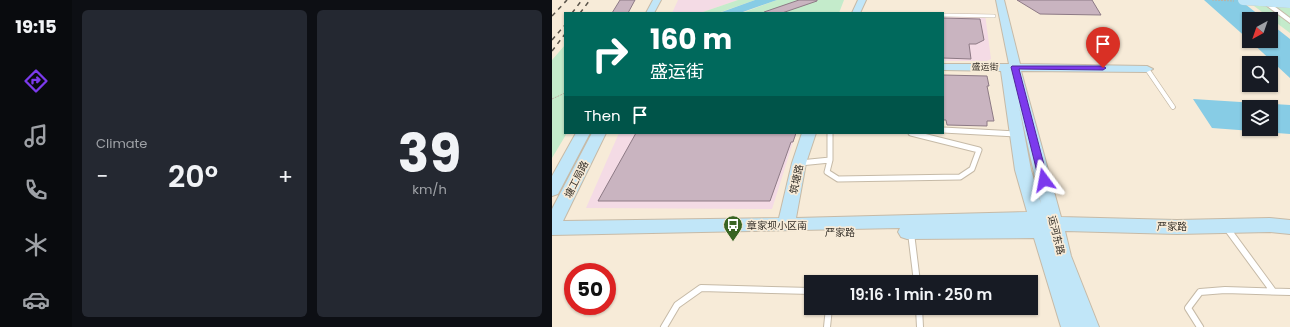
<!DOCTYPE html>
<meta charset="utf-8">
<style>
:root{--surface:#171b24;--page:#242831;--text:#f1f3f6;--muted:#9ea1a6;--accent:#7c3aed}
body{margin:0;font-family:Poppins,"Noto Sans SC",sans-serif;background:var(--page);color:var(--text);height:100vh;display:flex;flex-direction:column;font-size:15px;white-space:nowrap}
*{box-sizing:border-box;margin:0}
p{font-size:13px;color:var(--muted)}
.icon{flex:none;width:22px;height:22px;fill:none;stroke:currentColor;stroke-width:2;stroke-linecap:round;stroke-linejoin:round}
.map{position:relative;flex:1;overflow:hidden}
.drawer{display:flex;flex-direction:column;gap:10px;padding:10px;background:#0d0f14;width:480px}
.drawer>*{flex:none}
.guide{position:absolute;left:12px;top:12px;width:380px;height:122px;border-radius:0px;box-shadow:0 1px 3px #0004;background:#00695c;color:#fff;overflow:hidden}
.needle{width:26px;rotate:220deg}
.tools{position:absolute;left:690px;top:12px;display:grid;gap:8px}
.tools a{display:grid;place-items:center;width:36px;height:36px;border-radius:0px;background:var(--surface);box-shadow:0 1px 3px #0004;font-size:20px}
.speed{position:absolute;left:12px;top:263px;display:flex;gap:8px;font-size:20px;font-weight:700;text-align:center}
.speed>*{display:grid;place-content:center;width:52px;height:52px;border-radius:50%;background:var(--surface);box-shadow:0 1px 3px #0004;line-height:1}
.speed .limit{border:6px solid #d22;background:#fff;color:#111}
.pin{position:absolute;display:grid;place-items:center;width:34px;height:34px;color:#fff;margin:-41px -17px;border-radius:50% 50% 50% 0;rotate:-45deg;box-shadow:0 0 4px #0007}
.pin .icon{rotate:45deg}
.me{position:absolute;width:44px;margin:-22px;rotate:347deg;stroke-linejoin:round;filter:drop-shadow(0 0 3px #0008)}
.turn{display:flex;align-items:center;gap:14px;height:84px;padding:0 20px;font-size:18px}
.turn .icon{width:52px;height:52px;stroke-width:2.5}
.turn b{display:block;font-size:28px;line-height:34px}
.then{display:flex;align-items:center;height:38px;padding:0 20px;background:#0003;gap:8px;font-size:15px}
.big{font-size:30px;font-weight:600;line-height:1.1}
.drawer .card{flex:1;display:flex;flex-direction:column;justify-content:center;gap:6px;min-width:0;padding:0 14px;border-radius:6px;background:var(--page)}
.drawer .dial{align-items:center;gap:0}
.dial b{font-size:52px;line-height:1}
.heat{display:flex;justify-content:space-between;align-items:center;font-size:22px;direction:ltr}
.drawer .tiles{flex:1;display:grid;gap:10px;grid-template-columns:repeat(2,1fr)}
.trip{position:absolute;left:252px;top:275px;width:234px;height:40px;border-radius:0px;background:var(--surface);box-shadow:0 1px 3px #0004;font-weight:600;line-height:40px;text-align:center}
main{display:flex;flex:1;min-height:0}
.tab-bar{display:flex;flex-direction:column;width:72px;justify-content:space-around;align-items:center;background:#090b0e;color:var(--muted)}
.tab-bar .icon{width:28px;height:28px}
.tab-bar .active{color:var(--accent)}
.tab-bar b{font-size:18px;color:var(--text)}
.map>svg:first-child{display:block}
.commercial{fill:#f4dbe5}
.green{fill:#c4ebcb}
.water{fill:#87cce5;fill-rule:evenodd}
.building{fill:#c9b4c0;stroke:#8d7a85}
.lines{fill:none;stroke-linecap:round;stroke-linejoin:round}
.lane-far3-casing{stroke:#c6baa7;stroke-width:4}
.lane-far2-casing{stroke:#c6baa7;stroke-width:5.5}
.lane-far1-casing{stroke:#c6baa7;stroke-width:7}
.lane-casing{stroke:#c6baa7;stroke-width:8}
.street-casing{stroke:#c6baa7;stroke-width:2}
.secondary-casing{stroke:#c6baa7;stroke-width:2}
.path{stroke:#bcb2a3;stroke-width:1;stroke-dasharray:2 1;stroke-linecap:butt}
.lane-far3{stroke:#fff;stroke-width:3}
.lane-far2{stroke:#fff;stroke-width:4}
.lane-far1{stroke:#fff;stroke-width:5}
.lane{stroke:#fff;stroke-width:6}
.street{fill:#fff;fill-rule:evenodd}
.secondary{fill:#c1e6f8;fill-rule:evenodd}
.rail{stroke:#585248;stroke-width:1.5;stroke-dasharray:4.5 4.5;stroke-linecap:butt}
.secondary-bridge-casing{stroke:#c6baa7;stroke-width:10;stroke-linecap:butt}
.path-bridge{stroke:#bcb2a3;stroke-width:1;stroke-dasharray:2 1;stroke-linecap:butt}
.secondary-bridge{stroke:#c1e6f8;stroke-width:10}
.route{fill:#7c3aed;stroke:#51269a}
.labels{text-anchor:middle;stroke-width:3.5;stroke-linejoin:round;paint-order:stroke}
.far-street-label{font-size:9px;fill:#36312a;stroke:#f7ebd8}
.street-label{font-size:10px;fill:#36312a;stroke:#f7ebd8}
.poi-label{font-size:10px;fill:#36312a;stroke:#f7ebd8;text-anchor:start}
</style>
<main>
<nav class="tab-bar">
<b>19:15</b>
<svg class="icon active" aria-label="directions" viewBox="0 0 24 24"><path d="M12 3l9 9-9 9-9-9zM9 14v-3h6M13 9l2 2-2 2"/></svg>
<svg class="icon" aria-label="music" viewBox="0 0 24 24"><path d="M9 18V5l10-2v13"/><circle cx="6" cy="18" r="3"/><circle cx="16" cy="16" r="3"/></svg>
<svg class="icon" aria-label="phone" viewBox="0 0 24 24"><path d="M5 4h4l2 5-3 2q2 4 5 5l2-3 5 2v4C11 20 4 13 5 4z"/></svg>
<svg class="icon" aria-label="climate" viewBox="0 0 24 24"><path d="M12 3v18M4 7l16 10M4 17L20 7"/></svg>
<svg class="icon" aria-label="car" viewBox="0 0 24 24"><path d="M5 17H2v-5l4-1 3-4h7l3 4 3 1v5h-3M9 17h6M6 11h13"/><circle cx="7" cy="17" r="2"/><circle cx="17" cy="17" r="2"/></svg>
</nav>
<section class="drawer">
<div class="tiles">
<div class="card"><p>Climate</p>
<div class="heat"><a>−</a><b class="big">20°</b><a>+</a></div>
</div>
<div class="card dial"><b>39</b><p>km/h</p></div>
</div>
</section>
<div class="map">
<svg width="738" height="327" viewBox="0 0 738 327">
<rect width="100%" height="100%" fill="#f7ebd8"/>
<path class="commercial" d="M 126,0 L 186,0 L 148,13 L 120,13 Z
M 314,12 L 433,14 L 439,59 L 435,61 L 391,61 L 391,13 L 313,13 Z
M 67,133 L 244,133 L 220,209 L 34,208 Z"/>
<path class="green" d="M 186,0 L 203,0 L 166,13 L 148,13 Z
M 225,0 L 292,0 L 287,13 L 190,13 Z
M 694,0 L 738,0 L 738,33 Z
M 13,45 L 13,133 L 15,133 L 0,158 L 0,60 Z"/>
<path class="water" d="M 203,0 L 225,0 L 188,13 L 167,13 Z
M 652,0 L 688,0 L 712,19 L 697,19 L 697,40 Z
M 719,24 L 738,39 L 738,78 L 698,41 L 719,41 Z
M 641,99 L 738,105 L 738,134 L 660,128 ZM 697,107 L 719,107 L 719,129 L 697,129 Z"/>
<path class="building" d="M 68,0 L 83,0 L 76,13 L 60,13 Z
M 247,0 L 265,0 L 265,1 L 230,13 L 212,13 L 212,12 Z
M 465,0 L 540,0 L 549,15 L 488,14 Z
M 391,18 L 428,19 L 432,40 L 424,44 L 417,44 L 419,59 L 391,58 Z
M 391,75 L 435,76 L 437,86 L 435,86 L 442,121 L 435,121 L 435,126 L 395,125 L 394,120 L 391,120 Z
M 84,133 L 244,133 L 241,142 L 239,142 L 218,201 L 46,201 Z"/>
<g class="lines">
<defs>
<path id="lane-far3" d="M 391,15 L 442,16"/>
<path id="lane-far2" d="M 595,69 L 621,107"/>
<path id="lane-far1" d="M 391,130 L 464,134
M 278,133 L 278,160 L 275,172 L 286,179 L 408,177 L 420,169 L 427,150 L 359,133
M 248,163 L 278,160"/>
<path id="lane" d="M 674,227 L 721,291
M 359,233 L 365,282
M 367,308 L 368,327
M 112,327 L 125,305 L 149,288 L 259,291
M 275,327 L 277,308
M 648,327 L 636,308 L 648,292 L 673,290 L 738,292"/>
<path id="street" d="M 707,0 L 714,0 L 738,18 L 738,23 Z"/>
<path id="secondary" d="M 101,0 L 109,0 L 102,13 L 94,13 Z
M 306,0 L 314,0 L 308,13 L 300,13 Z
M 444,0 L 452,0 L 468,64 L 595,66 L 601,69 L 595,72 L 469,71 L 509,217 L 625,220 L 718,218 L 738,220 L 738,234 L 718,232 L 625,234 L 513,231 L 519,256 L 547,327 L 509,327 L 482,238 L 355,239 L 349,237 L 346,232 L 348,228 L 0,235 L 0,209 L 40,133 L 54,133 L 11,221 L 227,218 L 240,163 L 250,133 L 264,133 L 254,163 L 244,218 L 475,212 L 463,170 L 449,71 L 391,70 L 391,64 L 457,64 ZM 467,106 L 489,204 L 479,170 Z
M 24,133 L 38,133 L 6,194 L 0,196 L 0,176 Z"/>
</defs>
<use href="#lane-far3" class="lane-far3-casing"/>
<use href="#lane-far2" class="lane-far2-casing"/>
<use href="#lane-far1" class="lane-far1-casing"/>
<use href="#lane" class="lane-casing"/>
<use href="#street" class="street-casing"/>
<use href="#secondary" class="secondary-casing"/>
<path class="path" d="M 0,99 L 13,93"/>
<use href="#lane-far3" class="lane-far3"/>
<use href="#lane-far2" class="lane-far2"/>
<use href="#lane-far1" class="lane-far1"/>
<use href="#lane" class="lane"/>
<use href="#street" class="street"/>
<use href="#secondary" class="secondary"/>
<path class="rail" d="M 20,13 L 30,0
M 28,13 L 38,0
M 0,16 L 15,0
M 0,40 L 13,25
M 0,51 L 13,34"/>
<defs>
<path id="secondary-bridge" d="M 691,0 L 738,3"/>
</defs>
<use href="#secondary-bridge" class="secondary-bridge-casing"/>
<path class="path-bridge" d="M 660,0 L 682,1"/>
<use href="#secondary-bridge" class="secondary-bridge"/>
</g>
<path class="route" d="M 460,66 L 551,66 L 554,68 L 551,70 L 467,69 L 496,180 L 492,183 L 487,180 L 459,67 Z"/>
<defs>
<symbol id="bus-pin" viewBox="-11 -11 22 30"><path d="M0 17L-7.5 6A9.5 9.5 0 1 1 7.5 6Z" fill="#396523" stroke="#f7ebd8"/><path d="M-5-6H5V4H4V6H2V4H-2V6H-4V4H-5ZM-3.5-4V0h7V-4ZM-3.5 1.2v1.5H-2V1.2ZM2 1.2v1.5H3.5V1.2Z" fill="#fff"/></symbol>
</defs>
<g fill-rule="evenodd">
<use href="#bus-pin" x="170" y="214" width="22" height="30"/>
</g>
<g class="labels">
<g class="far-street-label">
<text transform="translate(433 67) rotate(1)" y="3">盛运街</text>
</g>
<g class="street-label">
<text transform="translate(24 179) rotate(-63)" y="4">塘工局路</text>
<text transform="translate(244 179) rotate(-78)" y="4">筑塘路</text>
<text x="620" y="230">严家路</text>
<text x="288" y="236">严家路</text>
<text transform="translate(505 235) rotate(76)" y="4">运河东路</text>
</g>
<g class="poi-label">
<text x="195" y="229">章家坝小区南</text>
</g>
</g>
</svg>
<div class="tools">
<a><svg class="needle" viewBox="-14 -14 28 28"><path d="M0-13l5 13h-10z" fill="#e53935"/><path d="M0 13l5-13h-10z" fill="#9ea1a6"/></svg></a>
<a><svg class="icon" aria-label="search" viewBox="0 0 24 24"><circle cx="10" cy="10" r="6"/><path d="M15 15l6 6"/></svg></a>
<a><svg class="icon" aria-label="layers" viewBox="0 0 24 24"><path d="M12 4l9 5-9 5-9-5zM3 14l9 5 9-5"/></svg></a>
</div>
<div class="speed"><div class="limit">50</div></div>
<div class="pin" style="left:551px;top:68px;background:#d93025"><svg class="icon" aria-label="arrive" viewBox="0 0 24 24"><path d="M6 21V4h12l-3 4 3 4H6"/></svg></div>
<svg class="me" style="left:492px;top:180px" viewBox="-20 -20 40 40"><path d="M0-17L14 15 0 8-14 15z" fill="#7c3aed" stroke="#fff" stroke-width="4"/></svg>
<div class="trip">19:16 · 1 min · 250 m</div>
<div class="guide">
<div class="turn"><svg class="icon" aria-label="right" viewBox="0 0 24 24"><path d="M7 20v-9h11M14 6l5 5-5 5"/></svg><div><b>160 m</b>盛运街</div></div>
<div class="then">Then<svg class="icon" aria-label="arrive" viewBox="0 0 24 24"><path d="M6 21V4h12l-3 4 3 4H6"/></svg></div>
</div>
</div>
</main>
